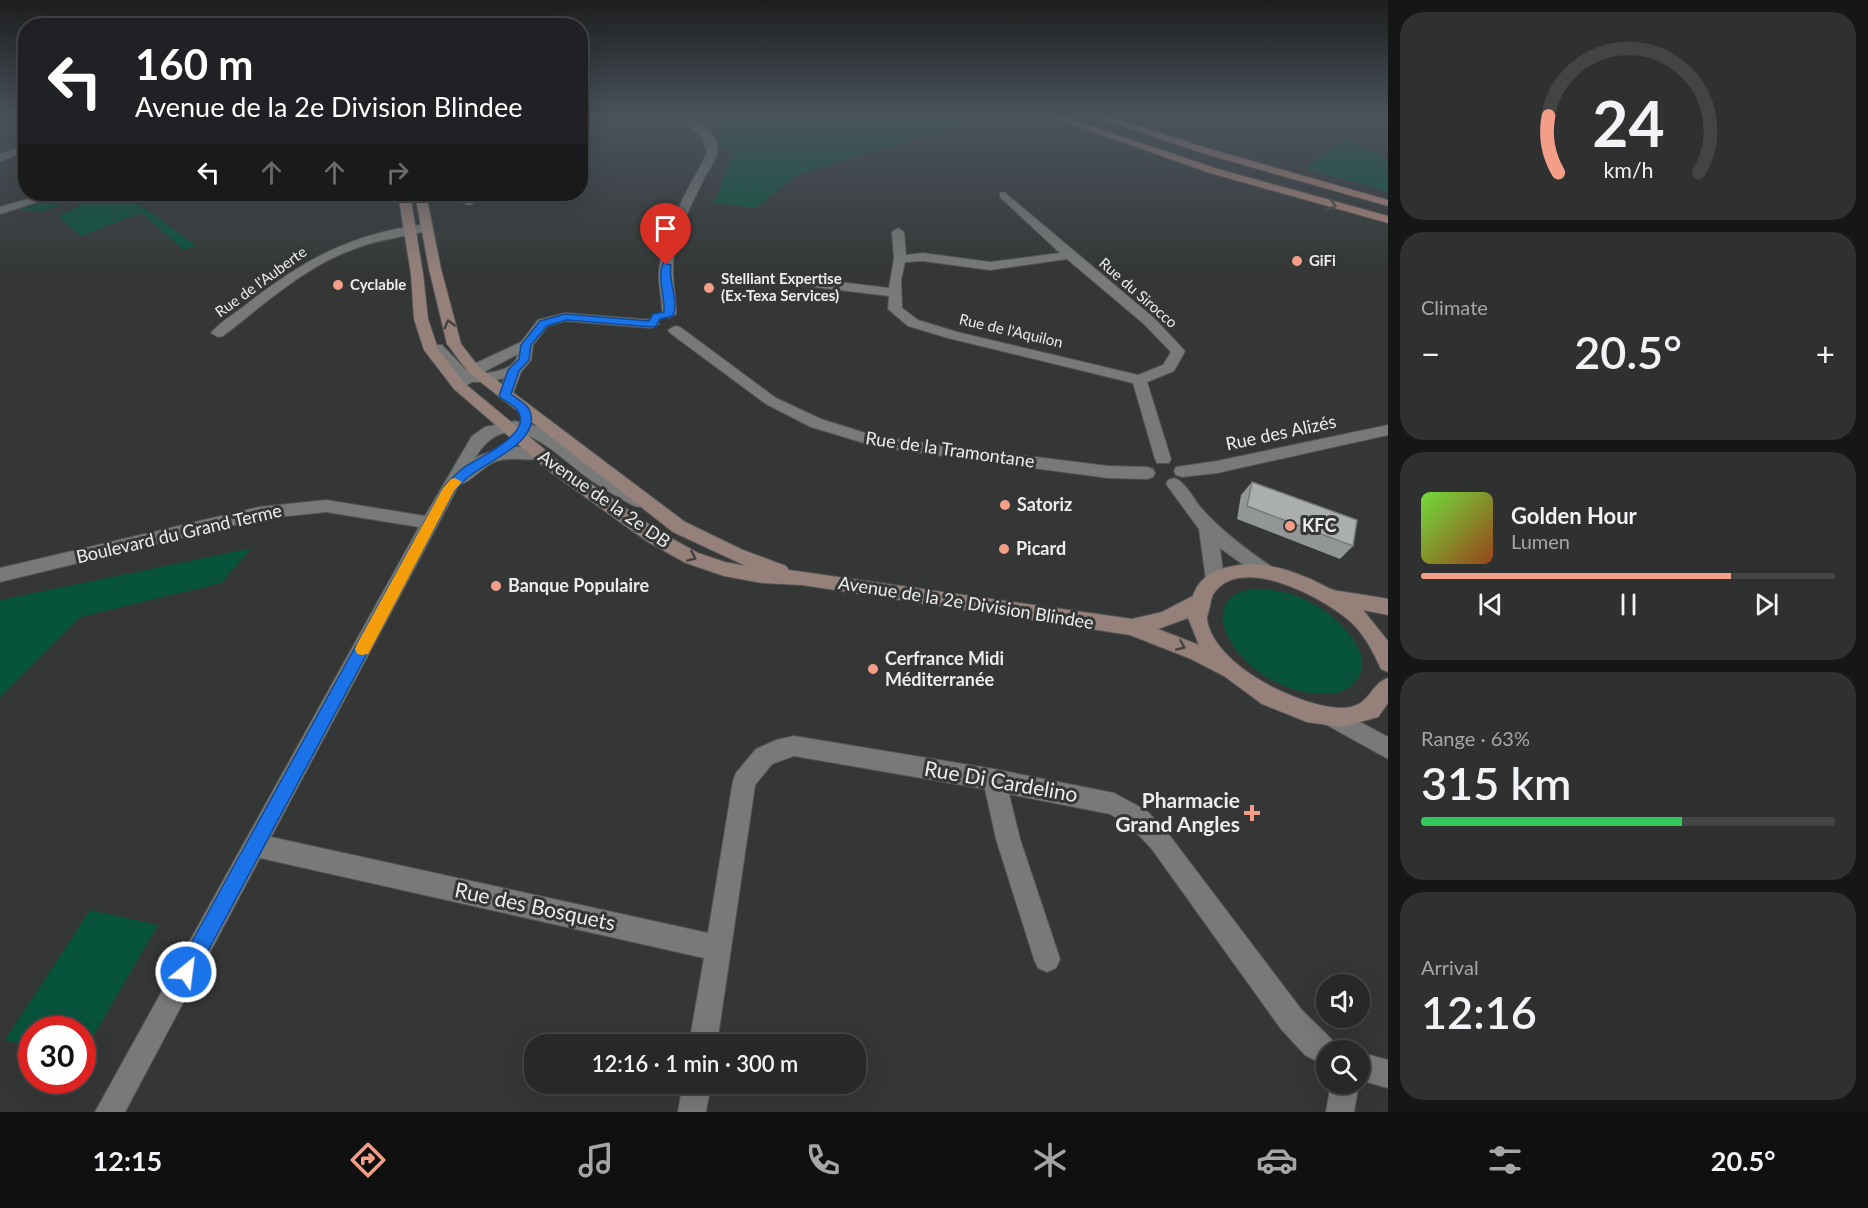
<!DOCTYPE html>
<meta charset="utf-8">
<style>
:root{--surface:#272928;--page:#2f3130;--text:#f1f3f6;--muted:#a4a6a8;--line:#434545;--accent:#f49e88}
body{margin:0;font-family:Lato,sans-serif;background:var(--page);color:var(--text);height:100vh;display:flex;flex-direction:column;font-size:22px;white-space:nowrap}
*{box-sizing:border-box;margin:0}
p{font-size:20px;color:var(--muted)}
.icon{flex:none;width:33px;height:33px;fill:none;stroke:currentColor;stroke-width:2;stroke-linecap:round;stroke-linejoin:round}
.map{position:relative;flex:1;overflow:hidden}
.drawer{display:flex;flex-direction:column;gap:12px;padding:12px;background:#151716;width:480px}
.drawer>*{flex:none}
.banner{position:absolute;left:18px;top:18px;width:570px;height:183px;border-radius:24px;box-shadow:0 6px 24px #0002,0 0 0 2px var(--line);background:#202124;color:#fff;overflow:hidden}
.controls{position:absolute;left:1316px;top:974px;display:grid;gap:12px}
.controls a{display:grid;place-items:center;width:54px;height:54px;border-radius:50%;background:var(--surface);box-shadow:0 6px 24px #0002,0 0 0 2px var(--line);font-size:30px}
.speed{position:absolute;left:18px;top:1016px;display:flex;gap:12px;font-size:30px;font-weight:700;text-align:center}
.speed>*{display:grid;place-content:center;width:78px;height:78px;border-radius:50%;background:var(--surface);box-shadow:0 6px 24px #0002,0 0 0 2px var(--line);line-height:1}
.speed .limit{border:9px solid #d22;background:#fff;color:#111}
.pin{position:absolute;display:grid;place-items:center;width:51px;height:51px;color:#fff;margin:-62px -26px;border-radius:50% 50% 50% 0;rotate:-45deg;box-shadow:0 0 6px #0007}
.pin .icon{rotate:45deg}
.me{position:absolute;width:66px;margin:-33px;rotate:29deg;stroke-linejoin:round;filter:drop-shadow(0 0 4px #0008)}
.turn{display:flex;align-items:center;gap:21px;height:126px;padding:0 18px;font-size:27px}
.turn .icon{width:78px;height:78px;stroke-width:2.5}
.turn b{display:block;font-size:42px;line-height:51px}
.lanes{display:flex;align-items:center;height:57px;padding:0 18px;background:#0003;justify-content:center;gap:30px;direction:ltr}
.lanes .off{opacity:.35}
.big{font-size:45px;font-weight:600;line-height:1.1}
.drawer .tile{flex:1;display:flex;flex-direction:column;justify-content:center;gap:9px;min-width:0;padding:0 21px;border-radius:24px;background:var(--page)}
.drawer .dial{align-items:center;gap:0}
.dial svg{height:156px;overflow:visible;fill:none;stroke:var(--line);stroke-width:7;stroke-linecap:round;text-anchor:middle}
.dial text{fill:var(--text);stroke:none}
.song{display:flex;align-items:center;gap:18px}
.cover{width:72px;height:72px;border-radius:9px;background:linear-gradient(135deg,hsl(100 70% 55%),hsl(20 70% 35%))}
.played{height:6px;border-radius:3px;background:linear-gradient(90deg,var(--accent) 75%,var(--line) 75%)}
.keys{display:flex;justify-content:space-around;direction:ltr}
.heat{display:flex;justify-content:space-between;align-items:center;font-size:33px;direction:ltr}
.charge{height:9px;border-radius:4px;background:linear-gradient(90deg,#34c759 63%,var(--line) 0)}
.trip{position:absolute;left:524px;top:1034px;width:342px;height:60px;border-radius:24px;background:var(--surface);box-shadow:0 6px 24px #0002,0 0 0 2px var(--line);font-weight:600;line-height:60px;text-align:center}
.tab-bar{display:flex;height:96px;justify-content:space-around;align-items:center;background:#101010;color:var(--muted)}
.tab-bar .icon{width:42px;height:42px}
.tab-bar .selected{color:var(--accent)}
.tab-bar b{font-size:27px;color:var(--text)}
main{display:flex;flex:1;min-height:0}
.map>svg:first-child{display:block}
.green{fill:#08533c}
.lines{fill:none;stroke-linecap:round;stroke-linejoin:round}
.street-casing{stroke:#525453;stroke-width:2}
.secondary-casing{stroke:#525453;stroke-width:2}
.primary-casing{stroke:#525453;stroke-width:2}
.street{fill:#777a78;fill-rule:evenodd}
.secondary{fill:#96817a;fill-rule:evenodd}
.primary{fill:#b5887b;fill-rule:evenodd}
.wall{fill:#929694}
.building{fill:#aaaeac;stroke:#777a78;stroke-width:1.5}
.oneway{stroke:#544b47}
.oneway2{stroke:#434240}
.route{fill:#1a73e8;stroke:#114b97;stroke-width:1.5}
.slow{fill:#f59e0b}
.poi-dot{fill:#f49e88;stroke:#343736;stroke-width:2}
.labels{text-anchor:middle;stroke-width:6;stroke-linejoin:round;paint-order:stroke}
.far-poi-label{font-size:15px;font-weight:bold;fill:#ebedec;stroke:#343736;text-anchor:start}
.far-street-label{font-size:15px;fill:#ebedec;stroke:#343736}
.street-label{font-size:18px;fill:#ebedec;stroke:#343736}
.poi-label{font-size:18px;font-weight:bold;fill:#ebedec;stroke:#343736;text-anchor:start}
.near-street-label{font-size:21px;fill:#ebedec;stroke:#343736}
.near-poi-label{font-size:21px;font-weight:bold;fill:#ebedec;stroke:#343736;text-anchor:end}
</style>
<main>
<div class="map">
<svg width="1388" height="1112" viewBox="0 0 1388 1112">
<rect width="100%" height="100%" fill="#343736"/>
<path class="green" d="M 720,117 L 987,117 L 797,175 L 756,208 L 714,203 L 733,151 L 720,148 L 715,128 Z
M 1343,138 L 1388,158 L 1388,192 L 1305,168 Z
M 71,194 L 125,194 L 196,246 L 184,250 L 141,213 L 80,236 L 58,216 L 80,205 L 74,200 L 42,211 L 17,210 Z
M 252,548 L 221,583 L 80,617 L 0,697 L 0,600 Z
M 1254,589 C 1275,589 1296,593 1315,605 C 1338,618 1381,657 1353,684 C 1348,690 1337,694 1328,694 C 1304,695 1279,686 1259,672 C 1238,658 1203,615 1236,594 C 1241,591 1248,590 1254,589 Z
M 90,910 L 158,925 L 83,1053 L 82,1029 L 32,1029 L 31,1047 L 5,1040 Z"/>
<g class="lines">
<defs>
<path id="street" d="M 676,117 C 693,116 720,132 717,152 C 716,160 709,170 705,177 C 694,199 682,222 676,245 C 669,273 676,288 676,314 L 669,318 L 662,314 C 663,300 658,286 659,273 C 662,229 688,191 707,153 L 702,137 Z
M 26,145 L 26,152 L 0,161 L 0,154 Z
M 1004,192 L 1154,318 L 1185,351 L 1174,371 L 1147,382 L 1171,459 L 1169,463 L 1157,463 L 1155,459 L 1133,383 L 948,338 L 908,326 L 888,309 L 889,296 L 781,283 L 775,279 L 781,275 L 889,288 L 894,259 L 892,232 L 898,228 L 904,232 L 906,255 L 923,253 L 990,262 L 1060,253 L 1000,197 L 1000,193 ZM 1067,259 L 1144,324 L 1171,352 L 1163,365 L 1138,375 L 957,332 L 918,320 L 902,308 L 901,280 L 905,262 L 923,261 L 990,270 Z
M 46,194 L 62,194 L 0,214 L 0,207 Z
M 467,194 L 479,194 L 472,204 L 468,205 L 462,202 Z
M 426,224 L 430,226 L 430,230 C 404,237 379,239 354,249 C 304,267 265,304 223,336 L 218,337 L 211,333 C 220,322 236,313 247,304 C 306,258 351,234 426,224 Z
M 565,313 L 652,320 L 659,324 L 652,328 L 565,321 L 548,326 L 533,345 L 531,360 L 521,372 L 512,396 L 505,401 L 498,396 L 504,378 L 489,382 L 472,382 L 461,389 L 456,387 L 454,384 L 459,378 L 449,371 L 430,348 L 432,345 L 442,345 L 467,371 L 474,364 L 521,342 L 538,320 ZM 518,354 C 515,370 494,372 480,374 Z
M 675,326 L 680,327 L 776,398 L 821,419 L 878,437 L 1108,466 L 1147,467 L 1153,469 L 1155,473 L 1153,477 L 1147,479 L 1108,478 L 877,447 L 811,427 L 766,404 L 670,333 L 668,330 Z
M 515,421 L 544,428 L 604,473 L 644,497 L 646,501 L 644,505 L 638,507 L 632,505 C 616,496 600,487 585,476 C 550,449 508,403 475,458 C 496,447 522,443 546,450 L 548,454 L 546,458 C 530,462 513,456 497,461 C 482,466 473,481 459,485 L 271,837 L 708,933 L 733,781 L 736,773 L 756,749 L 776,740 L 794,736 L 994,769 L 1114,793 L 1147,811 L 1167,832 L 1301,1009 C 1310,1019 1335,1040 1339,1050 L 1326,1050 L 1326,1066 L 1305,1055 L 1281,1029 L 1151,848 L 1131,827 L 1110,814 L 1009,794 L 1020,839 L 1060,959 L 1056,968 L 1047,972 L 1038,968 L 1034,959 L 996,839 L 985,789 L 794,756 L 772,764 L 755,785 L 717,1044 L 689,1044 L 704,958 L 260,858 L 125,1112 L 95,1112 L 419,527 L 326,512 L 259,519 L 0,582 L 0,568 L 259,507 L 326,500 L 425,516 L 472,436 L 485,427 Z
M 1388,425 L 1388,435 L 1217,473 L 1182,477 L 1176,475 L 1174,471 L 1176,467 L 1217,461 Z
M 1174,478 C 1186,482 1194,500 1202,509 C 1223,532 1247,550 1272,567 L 1275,572 L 1272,577 L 1266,579 L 1260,577 L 1220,548 L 1224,580 L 1222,585 L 1215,587 L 1208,585 L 1206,580 L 1199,529 L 1166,484 L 1168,480 Z
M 1332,707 L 1388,737 L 1388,759 L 1325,724 L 1321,717 L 1325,710 Z
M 1359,1052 L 1388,1060 L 1388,1088 L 1359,1080 Z
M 683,1083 L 711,1083 L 706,1112 L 678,1112 Z
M 1331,1083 L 1359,1083 L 1354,1112 L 1326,1112 Z"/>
<path id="secondary" d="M 398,194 L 410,194 L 423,274 L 428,319 L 438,349 L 464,383 L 561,463 L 660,532 L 698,553 L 725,562 L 746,566 L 673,532 L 469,373 L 447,344 L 429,269 L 415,194 L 426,194 L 441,269 L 461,344 L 479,367 L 685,522 L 743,550 L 786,566 L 789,570 L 1132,619 L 1162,612 L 1193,596 C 1196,584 1207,574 1218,570 C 1249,559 1278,565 1308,578 C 1317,581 1329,590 1338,591 C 1354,593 1371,596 1388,599 L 1388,615 L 1363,610 L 1388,641 L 1388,672 L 1381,669 C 1373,652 1366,637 1352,623 C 1326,599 1242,553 1214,593 C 1211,597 1211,602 1210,606 C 1209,610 1207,616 1207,619 C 1213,665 1299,707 1341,708 C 1371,708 1368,685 1388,678 L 1388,703 L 1378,717 L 1342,727 L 1307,722 L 1262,704 L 1224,676 L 1191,659 L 1130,635 L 802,585 L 762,583 L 724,576 L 686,563 L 648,542 L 549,471 L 454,389 L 424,350 L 414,319 L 411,274 ZM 1188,618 L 1199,645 L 1158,629 Z"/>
<path id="primary" d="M 1051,117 L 1065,117 L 1218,169 L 1388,216 L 1388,223 L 1210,173 Z
M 1096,117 L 1110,117 L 1210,149 L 1388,200 L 1388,206 L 1202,153 Z"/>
</defs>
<use href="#street" class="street-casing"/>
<use href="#secondary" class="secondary-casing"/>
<use href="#primary" class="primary-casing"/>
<use href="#street" class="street"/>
<use href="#secondary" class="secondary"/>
<use href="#primary" class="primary"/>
</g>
<path class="wall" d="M 1252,482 L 1353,546 L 1340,559 L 1237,519 L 1241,495 Z"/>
<path class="building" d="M 1252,482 L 1357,520 L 1353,546 L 1247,506 Z"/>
<defs><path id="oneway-chevron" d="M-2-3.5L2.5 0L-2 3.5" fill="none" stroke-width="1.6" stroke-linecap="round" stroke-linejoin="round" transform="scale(1.5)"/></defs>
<use class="oneway" href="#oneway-chevron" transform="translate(1332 205) rotate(16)"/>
<g class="oneway2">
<use href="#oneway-chevron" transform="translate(449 324) rotate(-105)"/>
<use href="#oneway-chevron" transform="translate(692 557) rotate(24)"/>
<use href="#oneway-chevron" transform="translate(1181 646) rotate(23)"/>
</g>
<linearGradient id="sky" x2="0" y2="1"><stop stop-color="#1d1e1e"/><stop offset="0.43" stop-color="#4a535d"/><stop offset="1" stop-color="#4a535d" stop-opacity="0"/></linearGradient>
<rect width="1388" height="272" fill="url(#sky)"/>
<path class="route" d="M 663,263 L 671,265 C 668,282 679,299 673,316 L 660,319 L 656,326 L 652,327 L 566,320 L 547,326 L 531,345 L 529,360 L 519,371 L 511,394 C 517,399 526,403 529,409 C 544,440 488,461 471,475 C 465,479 459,486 454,491 L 193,979 L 186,982 L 179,979 L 176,972 L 179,965 L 445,485 C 450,480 456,474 462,469 C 474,459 536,434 517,410 C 513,404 504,401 499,396 L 508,370 L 519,359 L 521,345 L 540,321 L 565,314 L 649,321 L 653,314 L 664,312 C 665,296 657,278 663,263 Z"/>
<path class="slow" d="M 455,478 L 462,482 L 454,491 L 368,654 L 362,655 L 357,654 L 355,649 L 357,644 L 443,488 L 451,479 Z"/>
<g class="poi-dot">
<circle cx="1297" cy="261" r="6"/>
<circle cx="338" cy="285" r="6"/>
<circle cx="709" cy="288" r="6"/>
<circle cx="1005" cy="505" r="6"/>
<circle cx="1290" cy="526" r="6"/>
<circle cx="1004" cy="549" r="6"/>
<circle cx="496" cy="586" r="6"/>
<circle cx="873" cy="669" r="6"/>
<path d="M1249 804h6v6h6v6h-6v6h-6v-6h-6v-6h6z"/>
</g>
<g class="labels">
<g class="far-poi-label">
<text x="1309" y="266">GiFi</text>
<text x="721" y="284">Stelliant Expertise<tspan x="721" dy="17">(Ex-Texa Services)</tspan></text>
<text x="350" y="290">Cyclable</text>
</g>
<g class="far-street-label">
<text transform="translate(261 282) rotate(-36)" y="5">Rue de l'Auberte</text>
<text transform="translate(1138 293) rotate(41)" y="5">Rue du Sirocco</text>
<text transform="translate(1011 331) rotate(13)" y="5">Rue de l'Aquilon</text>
</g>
<g class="street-label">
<text transform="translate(1281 433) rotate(-12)" y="6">Rue des Alizés</text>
<text transform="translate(950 450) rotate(8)" y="6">Rue de la Tramontane</text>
<text transform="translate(604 499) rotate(35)" y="6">Avenue de la 2e DB</text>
<text transform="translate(179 534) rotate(-13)" y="6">Boulevard du Grand Terme</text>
<text transform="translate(966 603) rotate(9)" y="6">Avenue de la 2e Division Blindee</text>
</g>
<g class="poi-label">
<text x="1017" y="511">Satoriz</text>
<text x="1302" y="532">KFC</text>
<text x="1016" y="555">Picard</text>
<text x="508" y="592">Banque Populaire</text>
<text x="885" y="665">Cerfrance Midi<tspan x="885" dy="21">Méditerranée</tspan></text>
</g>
<g class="near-street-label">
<text transform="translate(1001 782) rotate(10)" y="7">Rue Di Cardelino</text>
<text transform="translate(535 907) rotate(12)" y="7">Rue des Bosquets</text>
</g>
<g class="near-poi-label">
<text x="1240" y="808">Pharmacie<tspan x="1240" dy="24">Grand Angles</tspan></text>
</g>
</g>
</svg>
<div class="controls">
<a><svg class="icon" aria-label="sound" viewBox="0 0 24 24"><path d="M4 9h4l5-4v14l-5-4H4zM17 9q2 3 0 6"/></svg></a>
<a><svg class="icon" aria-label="search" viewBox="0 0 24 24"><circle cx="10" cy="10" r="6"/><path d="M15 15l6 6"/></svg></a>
</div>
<div class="speed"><div class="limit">30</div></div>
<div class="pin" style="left:666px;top:265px;background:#d93025"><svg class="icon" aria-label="arrive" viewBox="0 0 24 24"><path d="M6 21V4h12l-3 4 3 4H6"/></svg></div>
<svg class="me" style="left:186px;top:972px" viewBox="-20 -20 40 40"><circle r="17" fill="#1a73e8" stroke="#fff" stroke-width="3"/><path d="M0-11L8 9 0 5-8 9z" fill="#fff"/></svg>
<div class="trip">12:16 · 1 min · 300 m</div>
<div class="banner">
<div class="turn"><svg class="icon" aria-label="left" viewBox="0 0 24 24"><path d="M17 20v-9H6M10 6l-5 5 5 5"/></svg><div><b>160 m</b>Avenue de la 2e Division Blindee</div></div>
<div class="lanes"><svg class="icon" aria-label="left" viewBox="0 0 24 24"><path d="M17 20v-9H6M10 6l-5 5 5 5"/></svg><svg class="icon off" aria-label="ahead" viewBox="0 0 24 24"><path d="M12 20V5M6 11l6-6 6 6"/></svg><svg class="icon off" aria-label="ahead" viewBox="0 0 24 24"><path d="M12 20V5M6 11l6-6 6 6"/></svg><svg class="icon off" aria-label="right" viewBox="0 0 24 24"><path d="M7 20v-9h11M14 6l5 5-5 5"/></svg></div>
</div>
</div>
<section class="drawer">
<div class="tile dial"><svg viewBox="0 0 100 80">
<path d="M14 69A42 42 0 1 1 86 69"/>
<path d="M14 69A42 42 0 0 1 9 40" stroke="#f49e88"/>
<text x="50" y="56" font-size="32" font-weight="700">24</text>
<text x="50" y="72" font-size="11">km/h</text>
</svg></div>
<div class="tile"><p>Climate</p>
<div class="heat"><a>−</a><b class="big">20.5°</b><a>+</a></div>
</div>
<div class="tile">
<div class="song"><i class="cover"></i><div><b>Golden Hour</b><p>Lumen</p></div></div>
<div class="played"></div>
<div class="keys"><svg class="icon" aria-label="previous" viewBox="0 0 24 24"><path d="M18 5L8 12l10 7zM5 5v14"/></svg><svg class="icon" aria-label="pause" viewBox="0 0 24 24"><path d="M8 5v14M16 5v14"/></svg><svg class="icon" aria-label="next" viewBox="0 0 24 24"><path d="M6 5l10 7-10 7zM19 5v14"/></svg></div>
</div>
<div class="tile"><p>Range · 63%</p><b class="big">315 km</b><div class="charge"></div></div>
<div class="tile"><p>Arrival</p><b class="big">12:16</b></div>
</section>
</main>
<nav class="tab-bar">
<b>12:15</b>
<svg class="icon selected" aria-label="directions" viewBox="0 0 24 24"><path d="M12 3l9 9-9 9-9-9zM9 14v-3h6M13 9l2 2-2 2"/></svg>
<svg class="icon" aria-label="music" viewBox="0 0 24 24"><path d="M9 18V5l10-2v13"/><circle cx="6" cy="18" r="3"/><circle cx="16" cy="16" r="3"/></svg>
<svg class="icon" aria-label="phone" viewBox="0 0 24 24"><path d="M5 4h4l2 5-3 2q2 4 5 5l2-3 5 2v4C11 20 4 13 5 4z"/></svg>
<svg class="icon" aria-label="climate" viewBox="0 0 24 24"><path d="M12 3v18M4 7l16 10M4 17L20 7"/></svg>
<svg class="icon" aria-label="car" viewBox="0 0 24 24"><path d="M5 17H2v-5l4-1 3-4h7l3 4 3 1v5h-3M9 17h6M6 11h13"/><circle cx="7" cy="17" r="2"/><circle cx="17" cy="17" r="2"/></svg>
<svg class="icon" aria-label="filters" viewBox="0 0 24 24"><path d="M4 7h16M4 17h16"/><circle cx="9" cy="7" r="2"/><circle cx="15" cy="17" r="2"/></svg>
<b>20.5°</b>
</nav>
